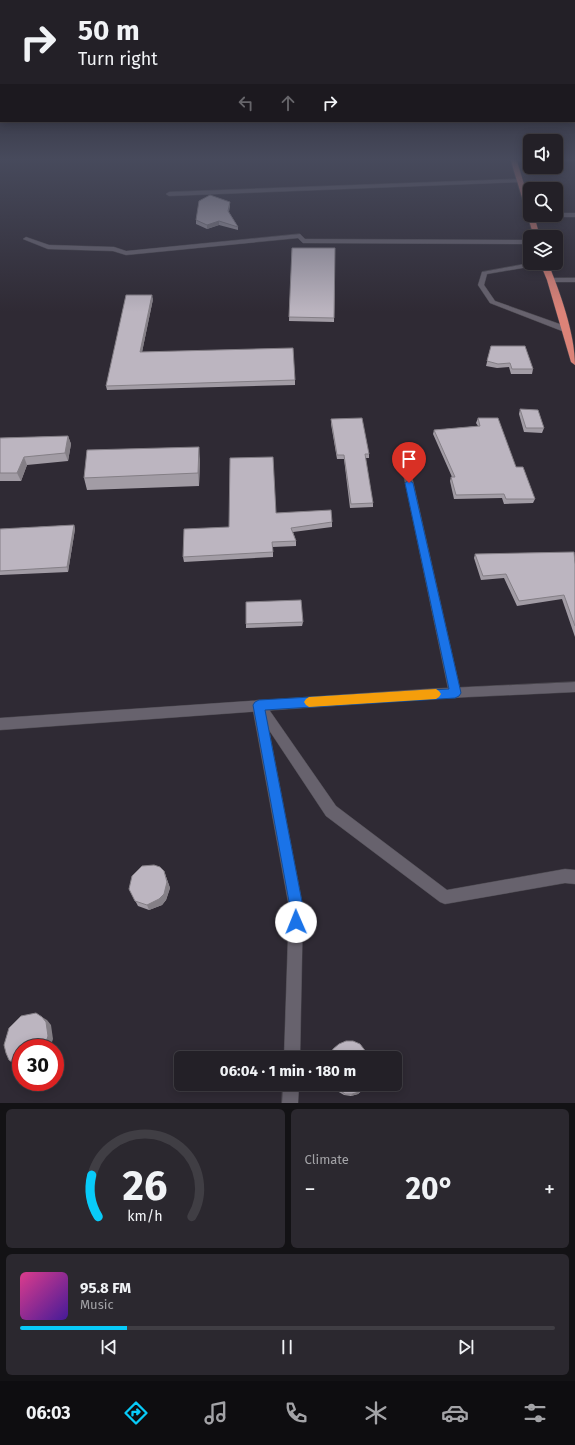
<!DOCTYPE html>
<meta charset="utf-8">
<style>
:root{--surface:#232027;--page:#2b282f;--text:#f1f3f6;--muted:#a3a3a7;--line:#403e44;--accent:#08cbf9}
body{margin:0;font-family:"Fira Sans",sans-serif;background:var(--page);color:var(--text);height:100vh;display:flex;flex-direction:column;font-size:15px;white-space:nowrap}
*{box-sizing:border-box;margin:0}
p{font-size:13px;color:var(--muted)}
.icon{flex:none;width:22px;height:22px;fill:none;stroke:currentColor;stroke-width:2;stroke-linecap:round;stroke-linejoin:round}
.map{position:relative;height:1103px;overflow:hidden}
.drawer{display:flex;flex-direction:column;gap:6px;padding:6px;background:#131215;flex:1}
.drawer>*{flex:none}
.hud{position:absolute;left:0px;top:0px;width:575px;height:122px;box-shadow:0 2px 10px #0003,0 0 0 1px var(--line);background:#232027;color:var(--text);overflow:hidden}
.fabs{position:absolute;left:523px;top:134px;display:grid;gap:8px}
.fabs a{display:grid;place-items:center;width:40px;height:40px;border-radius:6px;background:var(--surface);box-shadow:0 2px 10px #0003,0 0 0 1px var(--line);font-size:20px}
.speed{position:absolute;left:12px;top:1039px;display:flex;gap:8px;font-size:20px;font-weight:700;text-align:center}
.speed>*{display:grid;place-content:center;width:52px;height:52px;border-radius:50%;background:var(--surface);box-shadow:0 2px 10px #0003,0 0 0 1px var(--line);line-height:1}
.speed .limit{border:6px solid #d22;background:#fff;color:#111}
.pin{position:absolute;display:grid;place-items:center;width:34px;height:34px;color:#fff;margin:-41px -17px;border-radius:50% 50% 50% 0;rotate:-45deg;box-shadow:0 0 4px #0007}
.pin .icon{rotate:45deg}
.me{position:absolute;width:44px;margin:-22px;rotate:359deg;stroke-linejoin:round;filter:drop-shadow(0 0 3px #0008)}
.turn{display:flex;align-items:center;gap:14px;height:84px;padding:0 12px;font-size:18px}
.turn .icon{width:52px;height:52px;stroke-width:2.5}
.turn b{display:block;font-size:28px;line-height:34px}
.lanes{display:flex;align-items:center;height:38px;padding:0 12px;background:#0003;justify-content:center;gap:20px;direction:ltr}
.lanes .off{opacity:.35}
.big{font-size:30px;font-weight:700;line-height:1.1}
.drawer .widget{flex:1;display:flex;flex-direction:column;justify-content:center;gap:6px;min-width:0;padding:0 14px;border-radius:6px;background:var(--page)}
.drawer .dial{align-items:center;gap:0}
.dial svg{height:104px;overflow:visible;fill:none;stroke:var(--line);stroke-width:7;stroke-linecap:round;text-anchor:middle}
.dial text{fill:var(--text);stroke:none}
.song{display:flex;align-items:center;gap:12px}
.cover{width:48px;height:48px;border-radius:6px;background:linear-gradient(135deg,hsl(330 70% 55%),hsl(260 70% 35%))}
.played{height:4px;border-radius:2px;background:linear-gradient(90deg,var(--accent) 20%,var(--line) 20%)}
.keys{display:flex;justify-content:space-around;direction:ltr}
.heat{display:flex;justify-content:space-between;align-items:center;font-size:22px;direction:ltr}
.drawer .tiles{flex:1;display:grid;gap:6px;grid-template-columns:1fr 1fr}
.widget:last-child{grid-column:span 2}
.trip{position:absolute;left:174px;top:1051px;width:228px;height:40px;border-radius:6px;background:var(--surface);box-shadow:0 2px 10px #0003,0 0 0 1px var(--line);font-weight:700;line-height:40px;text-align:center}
.menu{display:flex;height:64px;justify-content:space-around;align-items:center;background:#0e0d10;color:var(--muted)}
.menu .icon{width:28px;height:28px}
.menu .active{color:var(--accent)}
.menu b{font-size:18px;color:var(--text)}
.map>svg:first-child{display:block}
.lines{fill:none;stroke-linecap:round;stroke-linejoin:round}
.service-casing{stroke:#4a474e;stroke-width:1}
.minor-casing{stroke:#4a474e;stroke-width:1}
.tertiary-casing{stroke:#4a474e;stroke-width:1}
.trunk-casing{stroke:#4a474e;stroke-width:1}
.service{fill:#67626d;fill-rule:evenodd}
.minor{fill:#67626d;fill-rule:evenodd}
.tertiary{fill:#67626d;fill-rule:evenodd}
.trunk{fill:#dc8378;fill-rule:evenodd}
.wall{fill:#a29ca5}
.shaded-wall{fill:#847f86}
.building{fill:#bcb5c0;stroke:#847f86}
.route{fill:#1a73e8;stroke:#114b97}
.slow{fill:#f59e0b}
</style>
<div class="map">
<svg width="575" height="1103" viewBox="0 0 575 1103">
<rect width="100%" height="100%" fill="#2f2a34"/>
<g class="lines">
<defs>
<path id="service" d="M 530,263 L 543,263 L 540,265 L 487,274 L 484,285 L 495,301 L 568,327 L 568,331 L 562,331 L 490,303 L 478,285 L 482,272 Z
M 406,465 L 410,468 L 461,693 L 459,697 L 455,698 L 451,697 L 449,693 L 402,468 Z"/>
<path id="minor" d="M 511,158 L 530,158 L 530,161 L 513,161 L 510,159 Z
M 556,158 L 575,158 L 575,161 L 556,161 Z
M 519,179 L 522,181 L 521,182 L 169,196 L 166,194 L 169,192 Z
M 556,213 L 575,213 L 575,217 L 537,217 L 534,215 L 556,215 Z
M 300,234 L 305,239 L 530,240 L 530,244 L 303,243 L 298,238 L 126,255 L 113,251 L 48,249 L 23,239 L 26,237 L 49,245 L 114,247 L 126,251 Z
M 575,278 L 575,282 L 551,282 L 548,280 L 551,278 Z
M 259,700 L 263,701 L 336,806 L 447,890 L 565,869 L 575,870 L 575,884 L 565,883 L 445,904 L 440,902 L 326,816 L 269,730 L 303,907 L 300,1058 L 284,1058 L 289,907 L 253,710 L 255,701 Z
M 283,1084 L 299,1084 L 298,1103 L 282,1103 Z"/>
<path id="tertiary" d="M 575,682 L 575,692 L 427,699 L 0,730 L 0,718 L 427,689 Z"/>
<path id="trunk" d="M 510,158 L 516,158 L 530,204 L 530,215 L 534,215 L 540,237 L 534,237 Z
M 540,263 L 548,263 C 560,292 575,334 575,365 L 571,362 L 547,280 Z"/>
</defs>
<use href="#service" class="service-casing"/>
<use href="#minor" class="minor-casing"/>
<use href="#tertiary" class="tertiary-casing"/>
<use href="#trunk" class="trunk-casing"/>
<use href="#service" class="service"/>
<use href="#minor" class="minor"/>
<use href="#tertiary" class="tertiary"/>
<use href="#trunk" class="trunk"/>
</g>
<path class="wall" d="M 230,202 L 230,206 L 229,212 L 238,227 L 238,230 L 219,225 L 207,229 L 196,224 L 196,220 Z
M 292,248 L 335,248 L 334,322 L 289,321 Z
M 153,299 L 142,352 L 295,380 L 295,385 L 107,390 L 106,386 Z
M 491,346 L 533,369 L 532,374 L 511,374 L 509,367 L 497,368 L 486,366 Z
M 520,409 L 544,428 L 542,433 L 524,432 L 519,414 Z
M 478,418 L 516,467 L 535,499 L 533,503 L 504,504 L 502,498 L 454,499 L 450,481 L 451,477 L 452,477 L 433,434 L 434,430 L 478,426 L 476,423 Z
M 331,419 L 369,454 L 369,458 L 365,458 L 373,503 L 373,507 L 350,508 L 344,459 L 337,459 L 331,424 Z
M 68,436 L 71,444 L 68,461 L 27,465 L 21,481 L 0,481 L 0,438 Z
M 200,459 L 199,486 L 87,490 L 84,478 Z
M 276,513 L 332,522 L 332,527 L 293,532 L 296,541 L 296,546 L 273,547 L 273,557 L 184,562 L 183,557 L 229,527 Z
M 74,525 L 75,529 L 68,572 L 0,575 L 0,529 Z
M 475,554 L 575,564 L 575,637 L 562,599 L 517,606 L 504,578 L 481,580 L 474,558 Z
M 303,622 L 302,626 L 246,628 L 246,624 Z
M 164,871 L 170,888 L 166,900 L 162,905 L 149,910 L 138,906 L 129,889 Z
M 331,1084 L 368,1084 L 364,1089 L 358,1094 L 351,1096 L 344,1095 L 337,1091 Z"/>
<path class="shaded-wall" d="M 219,221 L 219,225 L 207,229 L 207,225 Z
M 152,295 L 153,299 L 141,357 L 140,352 Z
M 68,436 L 71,444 L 68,461 L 65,453 Z
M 199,447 L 200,459 L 199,486 L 198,473 Z
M 24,457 L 27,465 L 21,481 L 17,473 Z
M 74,525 L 75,529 L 68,572 L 67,567 Z
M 164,871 L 170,888 L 166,900 L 162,905 L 149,910 L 147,905 Z
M 42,1017 L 47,1020 L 51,1025 L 53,1039 L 50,1048 L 44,1048 Z
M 366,1087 L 358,1094 L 351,1096 L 352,1094 Z"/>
<path class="building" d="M 210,195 L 230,202 L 228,211 L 238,227 L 219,221 L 207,225 L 196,220 L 199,201 Z
M 292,248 L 335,248 L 334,318 L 289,317 Z
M 126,295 L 152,295 L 140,352 L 293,348 L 295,380 L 106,386 Z
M 491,346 L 525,346 L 533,369 L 512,369 L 510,363 L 498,364 L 487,361 Z
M 520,409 L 538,410 L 544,428 L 526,428 Z
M 362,418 L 369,454 L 365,454 L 373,503 L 351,504 L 344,455 L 337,455 L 331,419 Z
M 478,418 L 498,418 L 516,467 L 523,467 L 535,499 L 506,499 L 504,494 L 456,495 L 451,477 L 455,477 L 434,430 L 480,426 Z
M 68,436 L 65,453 L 24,457 L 17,473 L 0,473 L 0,438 Z
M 199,447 L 198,473 L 84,478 L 87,450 Z
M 273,457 L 276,513 L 331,510 L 332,522 L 291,528 L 296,541 L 272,542 L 273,552 L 183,557 L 184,529 L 229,527 L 230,458 Z
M 74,525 L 67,567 L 0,571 L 0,529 Z
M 574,552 L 575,564 L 575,626 L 564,595 L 519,601 L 506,574 L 483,576 L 475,554 Z
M 301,600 L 303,622 L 246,624 L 246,602 Z
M 154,865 L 160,867 L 164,871 L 167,882 L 164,894 L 159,899 L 147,905 L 135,901 L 129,889 L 132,876 L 142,866 Z
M 36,1013 L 42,1017 L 46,1022 L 48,1036 L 44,1048 L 21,1048 L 21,1064 L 15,1064 L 9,1060 L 6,1053 L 4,1045 L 9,1028 L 21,1016 Z
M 346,1041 L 353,1041 L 360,1044 L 370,1057 L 370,1058 L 329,1058 L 330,1056 L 333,1049 L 339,1044 Z
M 334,1084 L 368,1084 L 366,1087 L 359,1092 L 352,1094 L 345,1094 L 338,1089 Z"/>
<linearGradient id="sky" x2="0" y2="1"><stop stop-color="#1a171d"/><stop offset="0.51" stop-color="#474a5c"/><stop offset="1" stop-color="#474a5c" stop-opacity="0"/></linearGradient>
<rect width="575" height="312" fill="url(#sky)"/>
<path class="route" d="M 409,480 L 413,483 L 461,693 L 459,696 L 455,698 L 265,710 L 303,907 L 303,922 L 301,927 L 296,929 L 291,927 L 289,922 L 290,907 L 253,705 L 255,702 L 259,700 L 449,689 L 405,483 Z"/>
<path class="slow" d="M 436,689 L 439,691 L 441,694 L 439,697 L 436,699 L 309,707 L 306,705 L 304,702 L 306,699 L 309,697 Z"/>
</svg>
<div class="fabs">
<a><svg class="icon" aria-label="sound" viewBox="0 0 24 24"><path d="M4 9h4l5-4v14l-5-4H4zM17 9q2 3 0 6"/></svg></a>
<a><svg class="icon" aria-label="search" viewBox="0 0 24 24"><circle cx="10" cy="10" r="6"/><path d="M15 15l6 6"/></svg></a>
<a><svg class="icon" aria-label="layers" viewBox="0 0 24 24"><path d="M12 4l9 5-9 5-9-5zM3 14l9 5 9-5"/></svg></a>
</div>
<div class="speed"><div class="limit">30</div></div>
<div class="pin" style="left:409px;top:483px;background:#d93025"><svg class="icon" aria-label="arrive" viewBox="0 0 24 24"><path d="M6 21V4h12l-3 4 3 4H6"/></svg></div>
<svg class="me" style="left:296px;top:922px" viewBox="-20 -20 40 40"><circle r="19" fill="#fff"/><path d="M0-13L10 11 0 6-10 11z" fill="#1a73e8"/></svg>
<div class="trip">06:04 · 1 min · 180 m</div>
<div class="hud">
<div class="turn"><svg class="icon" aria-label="right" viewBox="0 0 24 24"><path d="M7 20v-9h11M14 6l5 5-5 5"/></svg><div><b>50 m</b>Turn right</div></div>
<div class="lanes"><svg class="icon off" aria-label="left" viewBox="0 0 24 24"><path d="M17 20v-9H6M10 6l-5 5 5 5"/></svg><svg class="icon off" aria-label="ahead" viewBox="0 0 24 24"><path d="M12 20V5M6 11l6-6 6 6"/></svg><svg class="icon" aria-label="right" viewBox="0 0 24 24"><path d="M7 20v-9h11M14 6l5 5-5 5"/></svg></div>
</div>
</div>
<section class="drawer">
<div class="tiles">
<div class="widget dial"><svg viewBox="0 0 100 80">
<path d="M14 69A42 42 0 1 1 86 69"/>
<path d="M14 69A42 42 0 0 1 9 37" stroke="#08cbf9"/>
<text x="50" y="56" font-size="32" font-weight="700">26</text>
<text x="50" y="72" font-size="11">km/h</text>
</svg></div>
<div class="widget"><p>Climate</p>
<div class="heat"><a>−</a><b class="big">20°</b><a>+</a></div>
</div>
<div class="widget">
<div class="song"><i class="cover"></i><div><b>95.8 FM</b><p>Music</p></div></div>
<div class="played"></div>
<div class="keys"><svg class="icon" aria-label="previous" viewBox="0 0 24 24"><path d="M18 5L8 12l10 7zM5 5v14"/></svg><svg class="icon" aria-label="pause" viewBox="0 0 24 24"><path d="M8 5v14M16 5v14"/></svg><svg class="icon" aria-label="next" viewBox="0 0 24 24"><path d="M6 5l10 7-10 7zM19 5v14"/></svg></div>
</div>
</div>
</section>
<nav class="menu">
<b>06:03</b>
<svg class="icon active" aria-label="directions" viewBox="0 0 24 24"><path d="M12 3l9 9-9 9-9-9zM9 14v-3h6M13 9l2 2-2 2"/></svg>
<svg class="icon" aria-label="music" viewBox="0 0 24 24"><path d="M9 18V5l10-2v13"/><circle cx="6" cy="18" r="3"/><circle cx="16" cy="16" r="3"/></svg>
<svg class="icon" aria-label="phone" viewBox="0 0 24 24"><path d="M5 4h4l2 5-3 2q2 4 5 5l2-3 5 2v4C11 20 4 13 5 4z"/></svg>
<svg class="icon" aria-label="climate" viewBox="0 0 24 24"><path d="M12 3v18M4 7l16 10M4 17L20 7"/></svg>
<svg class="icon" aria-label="car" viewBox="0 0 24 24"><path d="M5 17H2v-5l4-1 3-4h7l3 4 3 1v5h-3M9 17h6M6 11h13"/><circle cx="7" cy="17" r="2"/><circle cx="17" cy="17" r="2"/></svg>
<svg class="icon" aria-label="filters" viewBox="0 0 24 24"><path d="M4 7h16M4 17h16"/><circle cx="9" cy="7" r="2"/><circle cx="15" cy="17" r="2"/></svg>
</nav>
